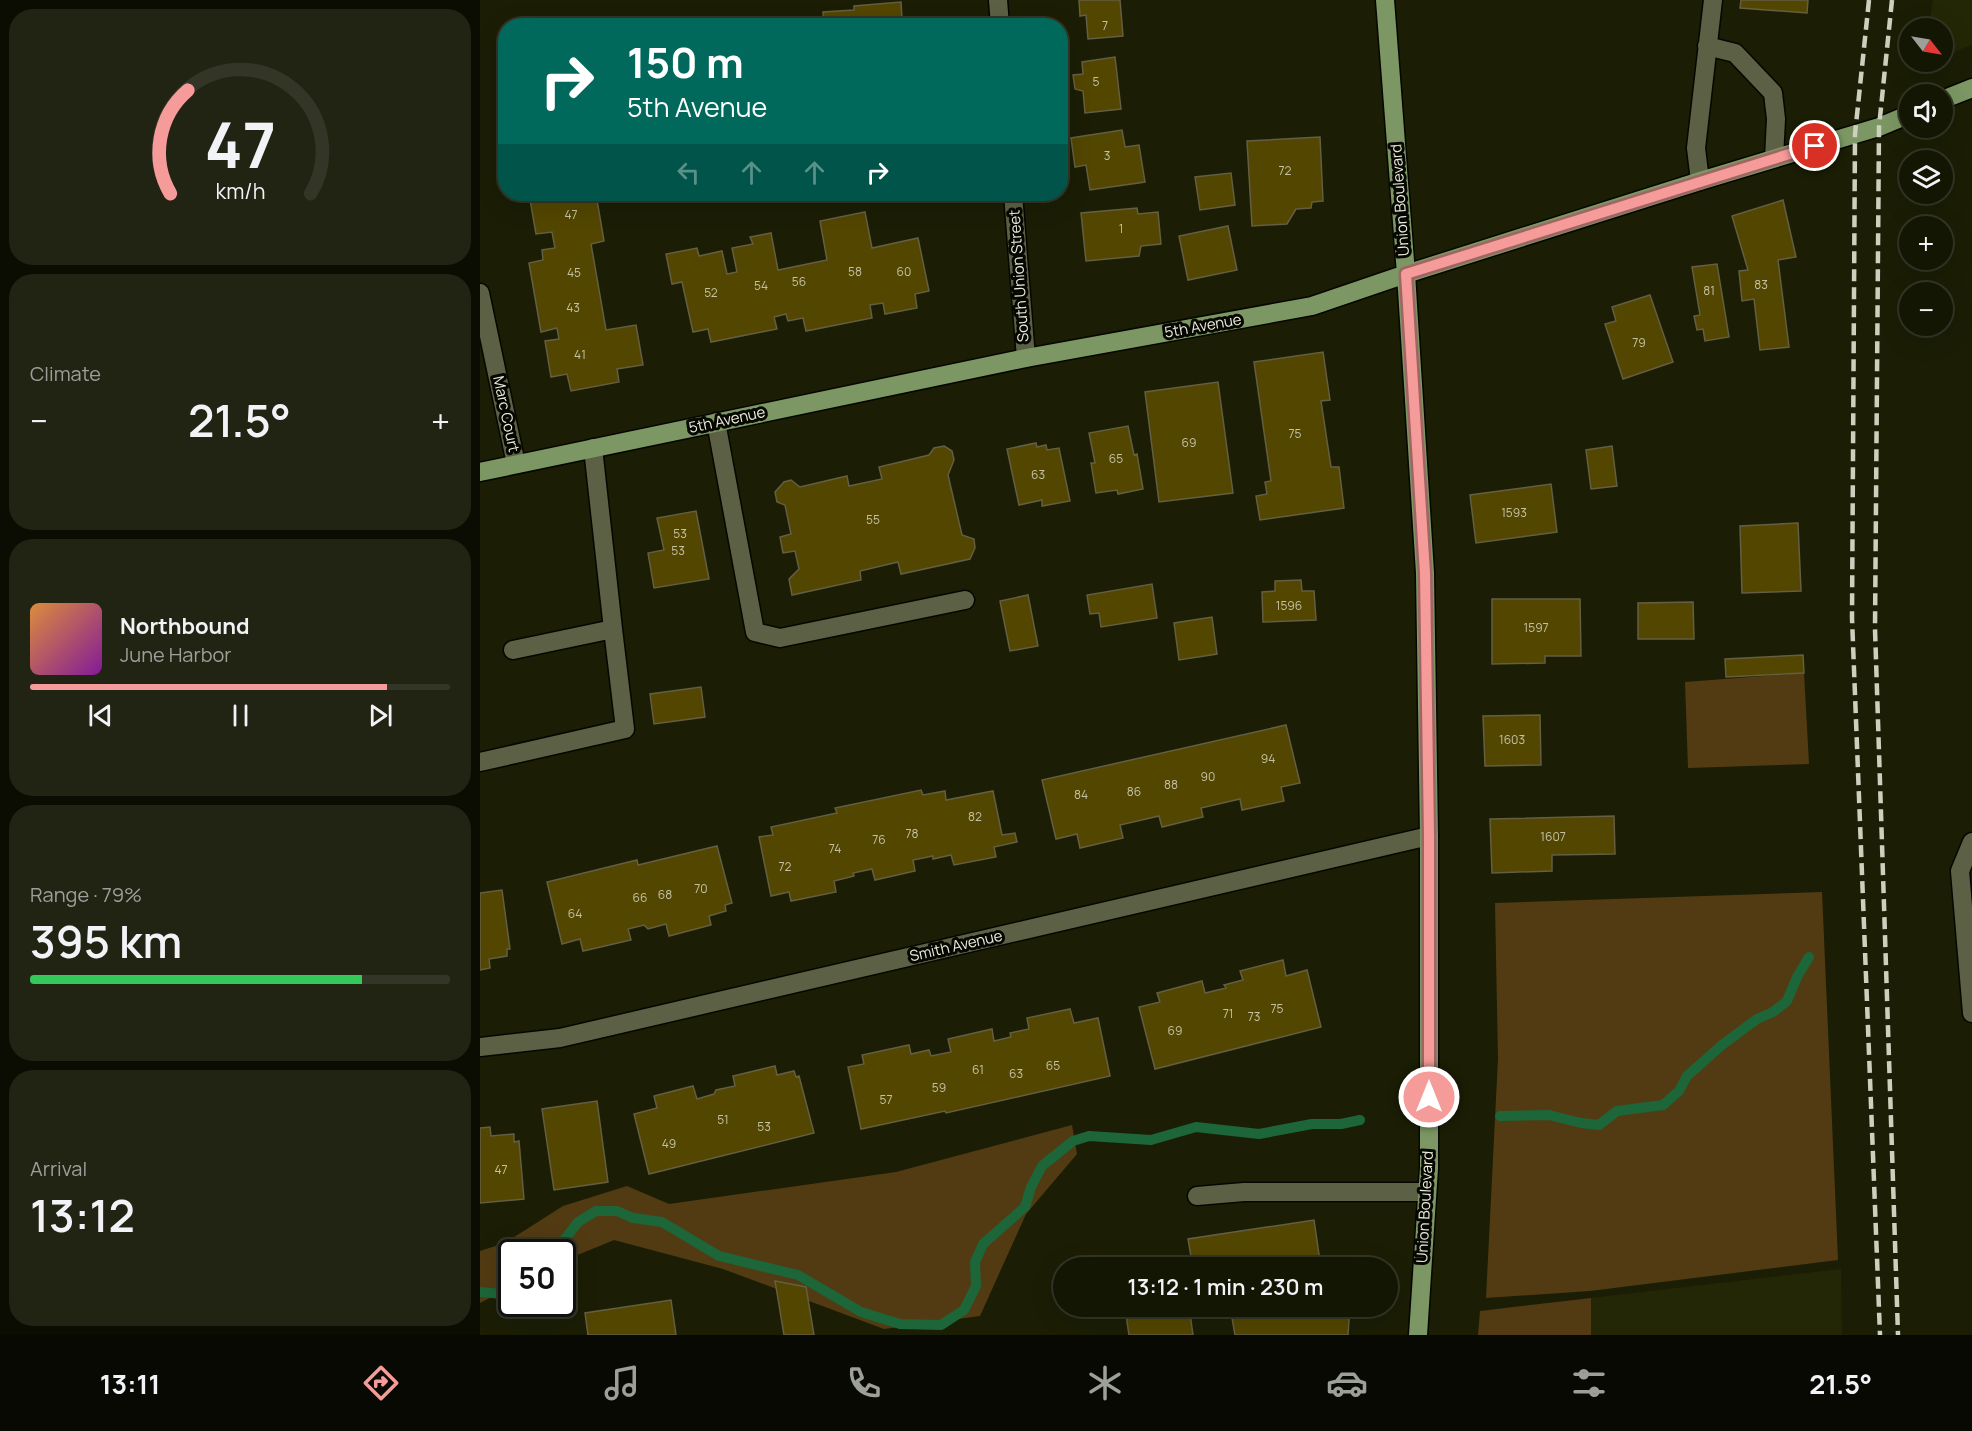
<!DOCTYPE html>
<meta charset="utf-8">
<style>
:root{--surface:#141604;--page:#212313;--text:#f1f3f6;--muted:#9d9f9a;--line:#333526;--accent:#f59b99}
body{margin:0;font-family:Manrope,sans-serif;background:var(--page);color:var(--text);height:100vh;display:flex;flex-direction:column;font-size:22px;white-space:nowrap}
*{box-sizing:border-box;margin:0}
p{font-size:20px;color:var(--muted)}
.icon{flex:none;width:33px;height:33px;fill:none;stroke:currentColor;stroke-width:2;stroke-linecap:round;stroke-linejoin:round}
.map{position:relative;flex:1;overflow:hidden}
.details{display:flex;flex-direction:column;gap:9px;padding:9px;background:#0b0c02;width:480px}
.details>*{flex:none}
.hud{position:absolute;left:18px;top:18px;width:570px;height:183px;border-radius:24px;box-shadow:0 6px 24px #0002,0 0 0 2px var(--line);background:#00695c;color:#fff;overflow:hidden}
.needle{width:39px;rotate:121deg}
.controls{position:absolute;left:1419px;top:18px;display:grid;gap:12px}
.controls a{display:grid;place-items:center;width:54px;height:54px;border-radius:50%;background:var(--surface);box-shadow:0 6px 24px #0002,0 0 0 2px var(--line);font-size:30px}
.speed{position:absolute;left:18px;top:1239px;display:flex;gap:12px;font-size:30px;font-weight:700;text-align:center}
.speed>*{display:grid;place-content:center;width:78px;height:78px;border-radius:50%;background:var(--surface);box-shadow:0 6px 24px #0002,0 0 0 2px var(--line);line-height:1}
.speed .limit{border:3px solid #111;border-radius:9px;background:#fff;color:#111}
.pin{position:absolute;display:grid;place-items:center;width:51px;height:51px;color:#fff;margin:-26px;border:3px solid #fff;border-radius:50%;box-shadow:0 2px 6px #0007}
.me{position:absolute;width:66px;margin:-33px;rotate:0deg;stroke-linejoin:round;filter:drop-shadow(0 0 4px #0008)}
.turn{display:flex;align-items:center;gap:21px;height:126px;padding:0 30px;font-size:27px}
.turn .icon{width:78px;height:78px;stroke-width:2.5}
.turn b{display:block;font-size:42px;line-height:51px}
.lanes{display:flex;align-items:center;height:57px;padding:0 30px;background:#0003;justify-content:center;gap:30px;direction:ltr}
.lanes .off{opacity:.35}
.big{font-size:45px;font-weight:600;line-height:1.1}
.details .tile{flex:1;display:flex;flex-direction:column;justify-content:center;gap:9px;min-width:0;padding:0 21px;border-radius:24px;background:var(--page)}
.details .dial{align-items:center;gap:0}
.dial svg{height:156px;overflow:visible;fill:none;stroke:var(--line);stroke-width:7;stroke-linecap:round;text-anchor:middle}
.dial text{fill:var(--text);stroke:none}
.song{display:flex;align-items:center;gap:18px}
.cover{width:72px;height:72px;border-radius:9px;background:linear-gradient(135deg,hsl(30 70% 55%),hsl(290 70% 35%))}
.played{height:6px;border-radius:3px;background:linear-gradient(90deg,var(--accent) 85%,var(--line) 85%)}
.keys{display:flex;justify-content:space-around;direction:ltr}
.heat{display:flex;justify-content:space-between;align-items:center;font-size:33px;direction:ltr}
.charge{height:9px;border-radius:4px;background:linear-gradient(90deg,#34c759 79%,var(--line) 0)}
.trip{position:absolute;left:573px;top:1257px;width:345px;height:60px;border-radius:30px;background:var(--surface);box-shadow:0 6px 24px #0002,0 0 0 2px var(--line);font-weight:600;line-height:60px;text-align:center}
.menu{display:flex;height:96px;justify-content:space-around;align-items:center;background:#080902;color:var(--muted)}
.menu .icon{width:42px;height:42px}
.menu .selected{color:var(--accent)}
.menu b{font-size:27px;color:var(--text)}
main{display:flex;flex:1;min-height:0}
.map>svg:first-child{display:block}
.built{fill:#242706}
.green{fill:#523b13}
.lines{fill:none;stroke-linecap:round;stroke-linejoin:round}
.stream{stroke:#1c6639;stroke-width:10}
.building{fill:#534600;stroke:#645e42;stroke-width:1.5}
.minor-casing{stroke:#060700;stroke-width:21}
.major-casing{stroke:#060700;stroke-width:21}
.minor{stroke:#5c6044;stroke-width:18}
.major{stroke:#7c9763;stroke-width:18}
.rail{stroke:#cdcfbf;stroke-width:4.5;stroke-dasharray:12 6;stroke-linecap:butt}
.route-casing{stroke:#9f6563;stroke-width:15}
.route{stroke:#f59b99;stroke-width:10}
.labels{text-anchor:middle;stroke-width:6;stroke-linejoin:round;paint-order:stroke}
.number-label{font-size:12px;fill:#c4c2a6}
.street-label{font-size:15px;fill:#eaecdd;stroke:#060701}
</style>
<main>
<section class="details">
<div class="tile dial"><svg viewBox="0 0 100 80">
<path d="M14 69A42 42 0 1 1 86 69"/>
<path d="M14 69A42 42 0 0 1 23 16" stroke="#f59b99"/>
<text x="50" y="56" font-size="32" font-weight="700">47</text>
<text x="50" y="72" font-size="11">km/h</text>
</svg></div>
<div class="tile"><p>Climate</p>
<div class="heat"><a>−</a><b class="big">21.5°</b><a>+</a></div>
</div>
<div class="tile">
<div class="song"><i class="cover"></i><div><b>Northbound</b><p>June Harbor</p></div></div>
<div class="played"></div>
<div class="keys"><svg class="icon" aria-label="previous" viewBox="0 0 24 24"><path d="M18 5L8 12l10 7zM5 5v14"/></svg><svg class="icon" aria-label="pause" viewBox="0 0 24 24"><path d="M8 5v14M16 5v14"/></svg><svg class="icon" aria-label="next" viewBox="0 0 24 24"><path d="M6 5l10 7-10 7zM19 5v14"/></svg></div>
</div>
<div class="tile"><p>Range · 79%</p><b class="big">395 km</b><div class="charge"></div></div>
<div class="tile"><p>Arrival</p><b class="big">13:12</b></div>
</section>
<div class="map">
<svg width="1492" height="1335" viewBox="0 0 1492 1335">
<rect width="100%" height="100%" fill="#1b1e05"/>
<path class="built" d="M 1453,0 L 1492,0 L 1492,45 L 1463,56 L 1462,28 L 1449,28 Z
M 1361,1269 L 1362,1335 L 1111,1335 L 1111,1298 Z"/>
<path class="green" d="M 1324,673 L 1329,764 L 1208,768 L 1205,682 Z
M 1342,892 L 1358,1260 L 1110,1291 L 1006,1298 L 1018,1059 L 1015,903 Z
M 592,1125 L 597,1154 L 546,1214 L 500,1316 L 404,1329 L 243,1269 L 134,1240 L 83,1261 L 82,1252 L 32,1252 L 31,1287 L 0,1303 L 0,1251 L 25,1243 L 83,1206 L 147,1186 L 189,1204 L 416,1172 Z
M 1111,1298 L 1111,1335 L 998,1335 L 1000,1311 Z"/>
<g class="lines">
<path class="stream" d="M 1020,1116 L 1069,1115 L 1101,1123 L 1119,1125 L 1137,1111 L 1183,1105 L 1199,1091 L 1207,1076 L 1242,1045 L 1277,1019 L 1293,1012 L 1307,1001 L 1317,977 L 1329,957
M 75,1252 L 98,1222 L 116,1211 L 137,1211 L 153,1218 L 182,1222 L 239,1256 L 318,1275 L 381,1312 L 420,1324 L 461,1325 L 484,1310 L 496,1286 L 495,1262 L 503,1244 L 545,1207 L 551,1187 L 562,1166 L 593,1141 L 609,1136 L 671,1140 L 716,1127 L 779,1134 L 832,1124 L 861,1124 L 880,1120
M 0,1292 L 32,1295"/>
</g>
<path class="building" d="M 599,0 L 640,0 L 643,36 L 608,39 L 606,15 L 600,16 Z
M 1261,0 L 1328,0 L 1327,13 L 1260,8 Z
M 421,2 L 422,19 L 438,17 L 439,26 L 344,26 L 343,12 L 374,10 L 374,6 Z
M 635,57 L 641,109 L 605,113 L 603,91 L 595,89 L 593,75 L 603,74 L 602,62 Z
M 642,130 L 645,147 L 659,145 L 665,182 L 610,190 L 606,165 L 595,167 L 591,138 Z
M 840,137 L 843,201 L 832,202 L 831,208 L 816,209 L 807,224 L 772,226 L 767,141 Z
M 751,173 L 755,205 L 720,210 L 715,177 Z
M 49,194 L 116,194 L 124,241 L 111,244 L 126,330 L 156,325 L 163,365 L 137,369 L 139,382 L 91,391 L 87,374 L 71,377 L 65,341 L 79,339 L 77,328 L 61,332 L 49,263 L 63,260 L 62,250 L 75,248 L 72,232 L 56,234 Z
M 350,194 L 424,194 L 425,197 L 374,201 L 375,195 L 351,197 Z
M 1303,200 L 1316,257 L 1298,260 L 1309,347 L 1280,350 L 1274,299 L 1262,301 L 1259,271 L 1268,270 L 1252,216 Z
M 657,208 L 658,214 L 678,212 L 681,244 L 661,246 L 659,256 L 606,261 L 601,213 Z
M 385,212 L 392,248 L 438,238 L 449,291 L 435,294 L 437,308 L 405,314 L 403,303 L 390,305 L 392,318 L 326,331 L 323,318 L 308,321 L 306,314 L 294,317 L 297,329 L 231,342 L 228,329 L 213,332 L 202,282 L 192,284 L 186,254 L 217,248 L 219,256 L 242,251 L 247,274 L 257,272 L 252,248 L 273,244 L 270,237 L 291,233 L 298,270 L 347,260 L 340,221 Z
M 748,226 L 757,270 L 708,280 L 699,236 Z
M 1237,264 L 1249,337 L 1225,341 L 1223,329 L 1217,330 L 1214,316 L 1220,315 L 1212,267 Z
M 1170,295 L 1193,362 L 1143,379 L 1125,324 L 1136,321 L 1132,307 Z
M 843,352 L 850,400 L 841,401 L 851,467 L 859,467 L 864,508 L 780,520 L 776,496 L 787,494 L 785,482 L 791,481 L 774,362 Z
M 738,382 L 753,493 L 679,502 L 665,392 Z
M 648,426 L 654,455 L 657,454 L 663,489 L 638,494 L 637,490 L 616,493 L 611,463 L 615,463 L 609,433 Z
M 556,443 L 557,447 L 566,445 L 567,450 L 579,448 L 590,501 L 562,506 L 562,500 L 539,505 L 527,449 Z
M 464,446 L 472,451 L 474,460 L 468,475 L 482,535 L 494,539 L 495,548 L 490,559 L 421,574 L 418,562 L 380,571 L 381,580 L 312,595 L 309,579 L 319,569 L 315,551 L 303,553 L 300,537 L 311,534 L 305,505 L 297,502 L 295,492 L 304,482 L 311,480 L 320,487 L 367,476 L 369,486 L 402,479 L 399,467 L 449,455 L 454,448 Z
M 1132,446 L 1137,486 L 1111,489 L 1106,450 Z
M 1071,484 L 1077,532 L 996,543 L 990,495 Z
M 216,511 L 229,579 L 174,588 L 168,553 L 184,550 L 177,518 Z
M 1318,523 L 1321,591 L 1262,593 L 1260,526 Z
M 821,580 L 822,591 L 834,591 L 836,620 L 783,622 L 782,592 L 795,591 L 795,581 Z
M 672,584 L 677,618 L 621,627 L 619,613 L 610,614 L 607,595 Z
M 548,595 L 558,646 L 530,651 L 520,601 Z
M 1012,599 L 1100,599 L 1101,656 L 1065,656 L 1065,663 L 1012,664 Z
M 1213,602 L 1214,639 L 1158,639 L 1158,603 Z
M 732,617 L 737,654 L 699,660 L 694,623 Z
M 1323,655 L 1324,673 L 1246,677 L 1245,659 Z
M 221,687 L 225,717 L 174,724 L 170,694 Z
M 1060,715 L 1061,765 L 1005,766 L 1003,716 Z
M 806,725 L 820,783 L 801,787 L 804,801 L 762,810 L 760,799 L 721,808 L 723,817 L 682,827 L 679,816 L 640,825 L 643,838 L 600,848 L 597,834 L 576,839 L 562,780 Z
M 441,790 L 443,795 L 465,791 L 466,800 L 513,791 L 522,835 L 535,833 L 537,842 L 514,847 L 516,857 L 474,865 L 471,855 L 453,859 L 453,856 L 433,860 L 435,871 L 395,880 L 392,869 L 373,873 L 374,876 L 354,881 L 356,892 L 311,901 L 309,892 L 291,896 L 279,837 L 293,835 L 291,827 L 357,813 L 355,808 Z
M 1134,816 L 1135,854 L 1072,855 L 1072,871 L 1012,873 L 1010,819 Z
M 237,846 L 252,903 L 245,905 L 246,911 L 229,916 L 231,925 L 189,936 L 186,924 L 168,929 L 164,925 L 148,929 L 151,940 L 103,951 L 100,939 L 82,944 L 67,882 L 157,860 L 158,865 Z
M 22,890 L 30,949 L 27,949 L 27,956 L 9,959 L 10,968 L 0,970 L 0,893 Z
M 803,960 L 806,976 L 827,970 L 841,1027 L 675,1069 L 659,1007 L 680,1002 L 677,993 L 722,981 L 725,993 L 746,988 L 744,985 L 763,980 L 760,971 Z
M 590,1009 L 594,1023 L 618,1018 L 630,1076 L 466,1113 L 465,1111 L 381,1129 L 368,1067 L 384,1064 L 382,1055 L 429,1045 L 431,1054 L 449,1050 L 451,1056 L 471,1052 L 468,1039 L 512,1029 L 514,1041 L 531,1037 L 530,1033 L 549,1029 L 547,1018 Z
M 295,1066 L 297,1075 L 314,1071 L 316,1077 L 319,1076 L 334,1133 L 169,1174 L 154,1114 L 177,1108 L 174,1096 L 213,1086 L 217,1099 L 234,1094 L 236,1090 L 255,1086 L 253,1076 Z
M 117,1101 L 128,1182 L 74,1190 L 62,1109 Z
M 10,1127 L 11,1136 L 34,1134 L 34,1142 L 39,1141 L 44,1199 L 0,1203 L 0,1128 Z
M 834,1220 L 841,1268 L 713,1268 L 708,1239 Z
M 687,1261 L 688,1268 L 635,1268 L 635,1266 Z
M 295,1281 L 326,1287 L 334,1335 L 304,1335 Z
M 191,1300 L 196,1335 L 108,1335 L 105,1313 Z
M 638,1306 L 692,1306 L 692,1307 L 639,1312 Z
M 709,1306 L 713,1335 L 649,1335 L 646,1315 Z
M 783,1306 L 870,1306 L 868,1335 L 755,1335 L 751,1312 Z"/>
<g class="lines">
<defs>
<path id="minor" d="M 518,0 L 520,26
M 1227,46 L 1255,53 L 1293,93 L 1296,119 L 1294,158
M 1220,181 L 1216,148 L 1233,0
M 533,194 L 546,358
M 0,293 L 36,464
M 236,422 L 275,632 L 300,638 L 485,600
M 33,650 L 133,629 L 113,448
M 0,762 L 145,729 L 133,629
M 1492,842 L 1480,871 L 1492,1013
M 0,1047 L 80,1038 L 949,836
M 717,1196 L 764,1192 L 947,1192"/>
<path id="major" d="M 905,0 L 926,274 L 945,573 L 949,836 L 949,1168 L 938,1335
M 1462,100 L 1492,88
M 0,472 L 546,358 L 832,306 L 926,274 L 1220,181 L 1399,127 L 1430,114"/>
</defs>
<use href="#minor" class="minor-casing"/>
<use href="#major" class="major-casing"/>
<use href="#minor" class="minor"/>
<use href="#major" class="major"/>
<path class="rail" d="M 1389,0 L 1375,134 L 1372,618 L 1400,1335
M 1412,0 L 1399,127 L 1395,629 L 1418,1335"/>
</g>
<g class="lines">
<defs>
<path id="route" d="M 949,1097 L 949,836 L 945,573 L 926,274 L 1335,146"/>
</defs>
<use href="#route" class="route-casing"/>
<use href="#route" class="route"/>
</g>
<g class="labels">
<g class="number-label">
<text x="625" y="30">7</text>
<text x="616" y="86">5</text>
<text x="627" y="160">3</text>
<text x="805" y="175">72</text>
<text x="91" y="219">47</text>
<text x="641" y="233">1</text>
<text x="375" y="276">58</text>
<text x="424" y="276">60</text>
<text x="94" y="277">45</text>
<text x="319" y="286">56</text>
<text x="1281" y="289">83</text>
<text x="281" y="290">54</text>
<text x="1229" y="295">81</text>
<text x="231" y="297">52</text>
<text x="93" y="312">43</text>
<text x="1159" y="347">79</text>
<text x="100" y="359">41</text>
<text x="815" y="438">75</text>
<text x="709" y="447">69</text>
<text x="636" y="463">65</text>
<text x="558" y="479">63</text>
<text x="1034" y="517">1593</text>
<text x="393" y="524">55</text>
<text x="200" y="538">53</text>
<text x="198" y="555">53</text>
<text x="809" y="610">1596</text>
<text x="1056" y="632">1597</text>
<text x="1032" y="744">1603</text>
<text x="788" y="763">94</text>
<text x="728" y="781">90</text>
<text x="691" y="789">88</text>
<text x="654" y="796">86</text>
<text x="601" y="799">84</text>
<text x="495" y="821">82</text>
<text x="432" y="838">78</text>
<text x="1073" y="841">1607</text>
<text x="399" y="844">76</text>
<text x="355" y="853">74</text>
<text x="305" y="871">72</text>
<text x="221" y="893">70</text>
<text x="185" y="899">68</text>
<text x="160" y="902">66</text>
<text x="95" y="918">64</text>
<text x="797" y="1013">75</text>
<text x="748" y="1018">71</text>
<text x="774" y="1021">73</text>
<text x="695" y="1035">69</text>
<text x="573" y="1070">65</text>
<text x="498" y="1074">61</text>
<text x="536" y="1078">63</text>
<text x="459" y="1092">59</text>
<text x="406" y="1104">57</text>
<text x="243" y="1124">51</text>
<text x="284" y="1131">53</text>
<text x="189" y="1148">49</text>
<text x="21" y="1174">47</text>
</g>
<g class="street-label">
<text transform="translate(920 200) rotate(-94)" y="5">Union Boulevard</text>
<text transform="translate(539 276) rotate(-94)" y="5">South Union Street</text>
<text transform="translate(723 326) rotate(-10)" y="5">5th Avenue</text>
<text transform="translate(26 414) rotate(78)" y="5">Marc Court</text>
<text transform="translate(247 420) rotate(-12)" y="5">5th Avenue</text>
<text transform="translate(476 946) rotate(-13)" y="5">Smith Avenue</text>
<text transform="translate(945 1207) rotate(-87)" y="5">Union Boulevard</text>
</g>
</g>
</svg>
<div class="controls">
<a><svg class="needle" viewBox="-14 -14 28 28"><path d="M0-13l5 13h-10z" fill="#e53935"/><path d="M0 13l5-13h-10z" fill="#9d9f9a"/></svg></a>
<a><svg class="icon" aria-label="sound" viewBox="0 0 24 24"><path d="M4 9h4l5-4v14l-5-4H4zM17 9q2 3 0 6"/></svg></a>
<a><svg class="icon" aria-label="layers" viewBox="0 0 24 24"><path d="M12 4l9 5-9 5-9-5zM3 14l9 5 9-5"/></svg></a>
<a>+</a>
<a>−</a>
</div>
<div class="speed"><div class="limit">50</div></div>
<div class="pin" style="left:1335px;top:146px;background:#d93025"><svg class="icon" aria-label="arrive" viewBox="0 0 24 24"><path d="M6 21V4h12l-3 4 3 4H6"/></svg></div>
<svg class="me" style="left:949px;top:1097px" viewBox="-20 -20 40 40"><circle r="17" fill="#f59b99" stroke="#fff" stroke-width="3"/><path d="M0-11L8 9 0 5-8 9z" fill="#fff"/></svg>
<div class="trip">13:12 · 1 min · 230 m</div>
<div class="hud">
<div class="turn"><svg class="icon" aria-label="right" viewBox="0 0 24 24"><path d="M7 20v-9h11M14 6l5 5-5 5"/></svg><div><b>150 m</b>5th Avenue</div></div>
<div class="lanes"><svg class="icon off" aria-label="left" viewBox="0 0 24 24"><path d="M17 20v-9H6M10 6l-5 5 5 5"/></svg><svg class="icon off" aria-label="ahead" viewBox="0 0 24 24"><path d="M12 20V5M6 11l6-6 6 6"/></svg><svg class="icon off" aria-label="ahead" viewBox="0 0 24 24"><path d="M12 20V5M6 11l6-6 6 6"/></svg><svg class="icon" aria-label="right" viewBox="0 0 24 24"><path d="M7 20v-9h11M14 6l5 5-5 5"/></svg></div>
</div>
</div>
</main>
<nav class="menu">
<b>13:11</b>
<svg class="icon selected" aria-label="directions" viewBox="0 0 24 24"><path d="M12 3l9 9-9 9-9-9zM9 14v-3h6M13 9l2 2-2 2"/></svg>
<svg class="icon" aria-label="music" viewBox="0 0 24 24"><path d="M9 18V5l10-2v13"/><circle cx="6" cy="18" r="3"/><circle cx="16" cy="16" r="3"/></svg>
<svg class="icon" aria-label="phone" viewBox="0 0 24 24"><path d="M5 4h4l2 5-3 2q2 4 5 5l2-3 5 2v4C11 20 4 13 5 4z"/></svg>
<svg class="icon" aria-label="climate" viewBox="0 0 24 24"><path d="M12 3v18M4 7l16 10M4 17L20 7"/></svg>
<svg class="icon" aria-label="car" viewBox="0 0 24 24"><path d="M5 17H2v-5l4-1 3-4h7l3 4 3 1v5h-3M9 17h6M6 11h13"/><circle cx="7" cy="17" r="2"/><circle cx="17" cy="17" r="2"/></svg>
<svg class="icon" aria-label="filters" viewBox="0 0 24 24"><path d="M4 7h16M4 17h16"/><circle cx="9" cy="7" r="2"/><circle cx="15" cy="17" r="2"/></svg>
<b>21.5°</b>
</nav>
